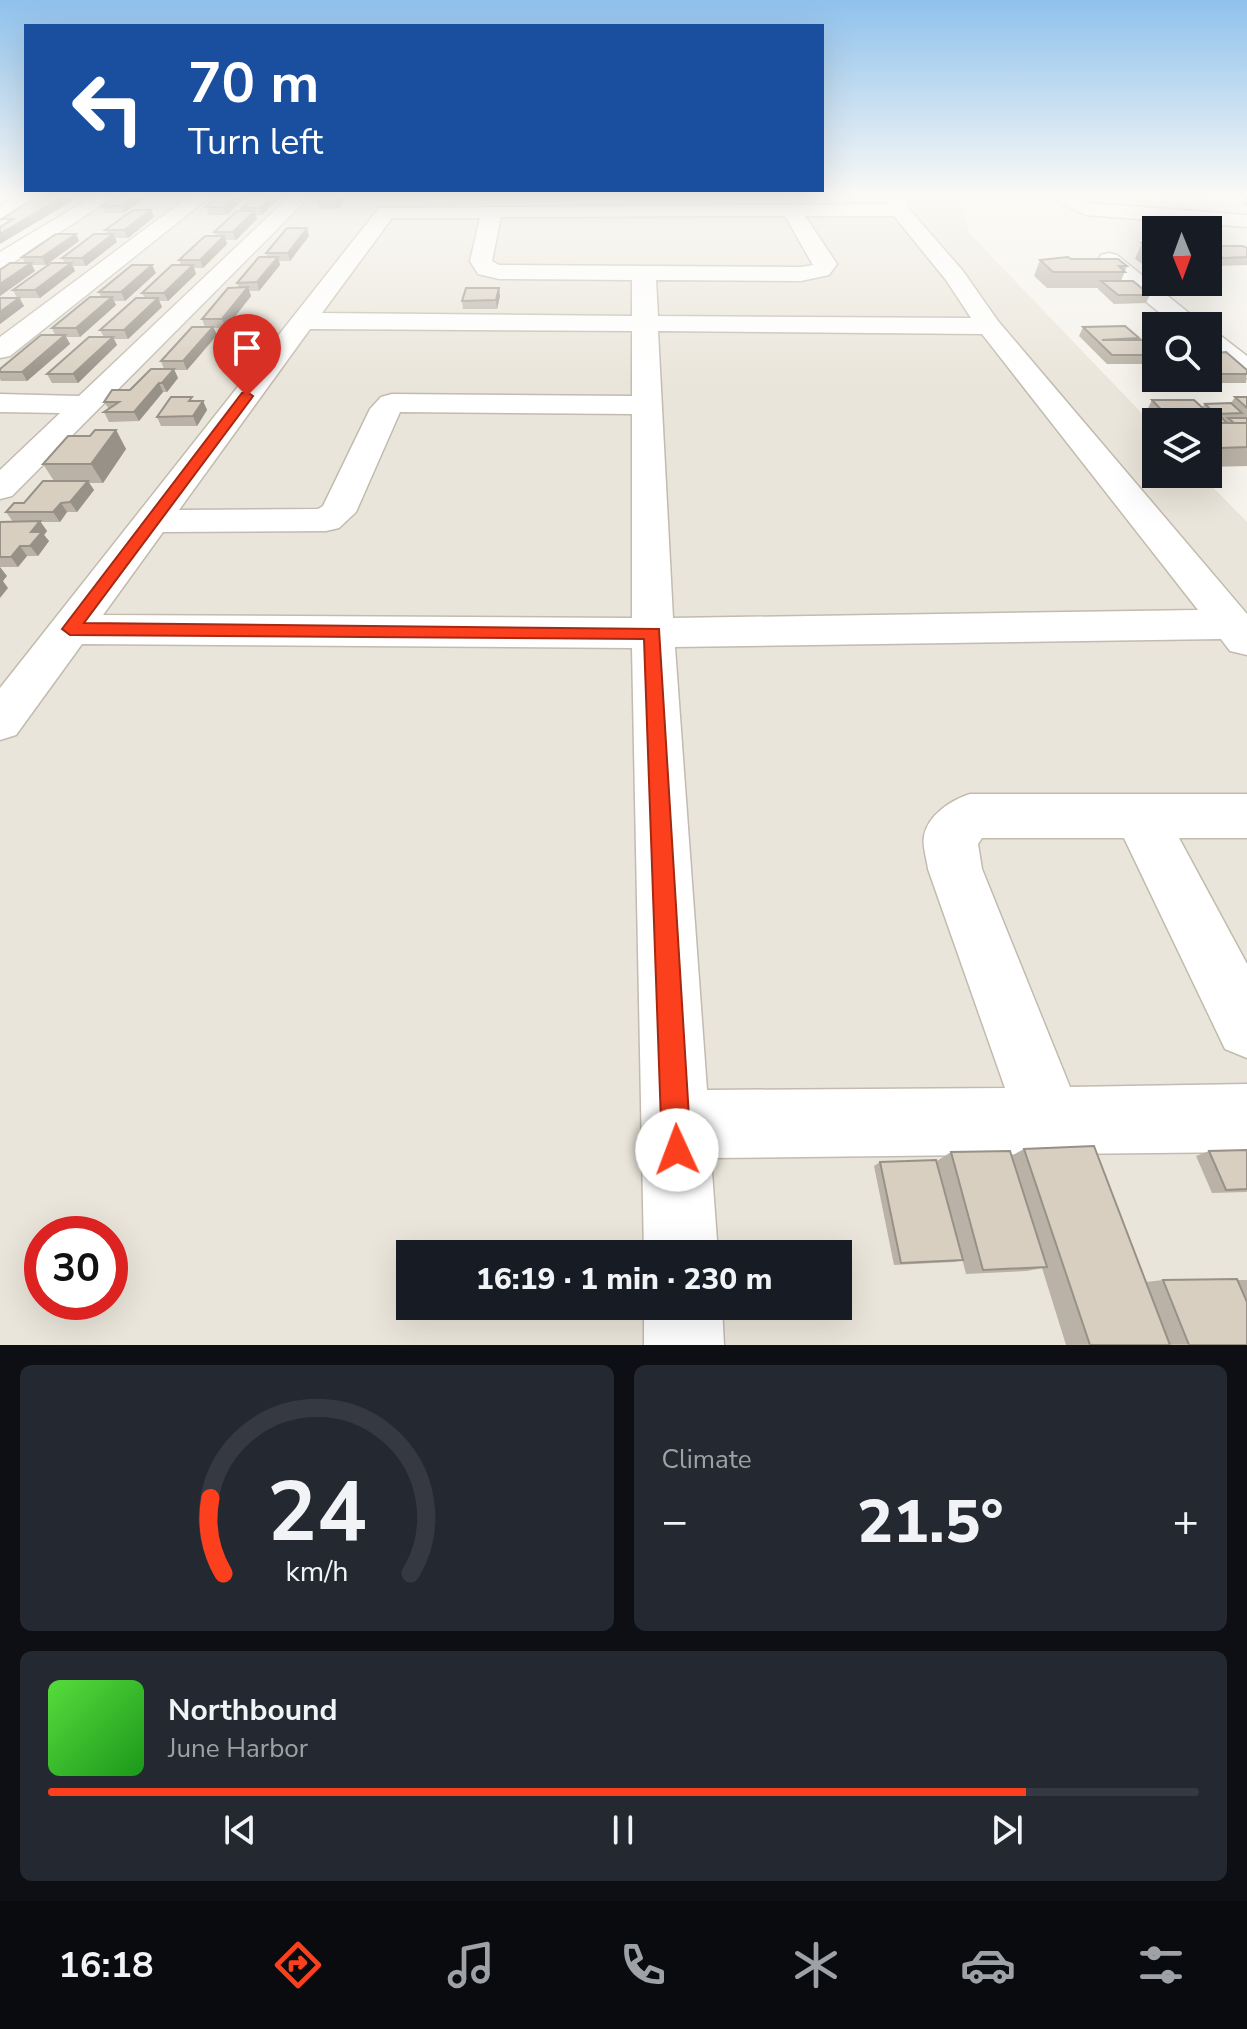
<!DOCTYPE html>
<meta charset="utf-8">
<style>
:root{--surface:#171b24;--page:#242831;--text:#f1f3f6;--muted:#9ea1a6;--line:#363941;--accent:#fc3f1d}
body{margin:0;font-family:"Nunito Sans",sans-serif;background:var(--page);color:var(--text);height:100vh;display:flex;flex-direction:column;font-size:30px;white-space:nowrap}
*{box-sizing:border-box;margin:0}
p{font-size:26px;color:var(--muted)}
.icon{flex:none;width:44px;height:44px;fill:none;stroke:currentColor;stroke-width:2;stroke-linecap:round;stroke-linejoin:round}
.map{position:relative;height:1345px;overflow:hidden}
.panel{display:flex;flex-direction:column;gap:20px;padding:20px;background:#0d0f14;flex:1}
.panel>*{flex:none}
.top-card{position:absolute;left:24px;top:24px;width:800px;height:168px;border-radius:0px;box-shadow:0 8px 32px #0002;background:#1a4fa0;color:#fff;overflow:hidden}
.needle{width:52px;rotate:179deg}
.buttons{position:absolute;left:1142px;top:216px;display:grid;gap:16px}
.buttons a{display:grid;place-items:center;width:80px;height:80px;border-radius:0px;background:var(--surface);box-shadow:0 8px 32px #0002;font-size:40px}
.speed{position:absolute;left:24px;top:1216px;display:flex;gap:16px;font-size:40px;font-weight:700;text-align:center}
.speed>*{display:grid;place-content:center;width:104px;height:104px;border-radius:50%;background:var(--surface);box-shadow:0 8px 32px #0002;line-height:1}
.speed .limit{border:12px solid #d22;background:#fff;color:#111}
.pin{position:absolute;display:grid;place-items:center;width:68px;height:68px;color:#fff;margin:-82px -34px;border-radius:50% 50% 50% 0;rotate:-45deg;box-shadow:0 0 8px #0007}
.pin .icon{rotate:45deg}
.me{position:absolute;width:88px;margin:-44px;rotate:358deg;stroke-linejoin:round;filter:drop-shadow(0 0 6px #0008)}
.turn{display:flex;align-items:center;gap:28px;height:168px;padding:0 32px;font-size:36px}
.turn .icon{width:104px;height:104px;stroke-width:2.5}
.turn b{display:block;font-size:56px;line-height:68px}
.big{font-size:60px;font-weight:800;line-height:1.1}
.panel .widget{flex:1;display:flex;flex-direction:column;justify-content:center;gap:12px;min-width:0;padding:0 28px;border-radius:12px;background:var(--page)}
.panel .dial{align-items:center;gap:0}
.dial svg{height:208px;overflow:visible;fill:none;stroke:var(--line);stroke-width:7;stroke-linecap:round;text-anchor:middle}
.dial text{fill:var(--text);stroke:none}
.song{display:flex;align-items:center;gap:24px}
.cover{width:96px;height:96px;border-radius:12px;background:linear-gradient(135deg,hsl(110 70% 55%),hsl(120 70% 35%))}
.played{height:8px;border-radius:4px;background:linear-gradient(90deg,var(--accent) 85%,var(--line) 85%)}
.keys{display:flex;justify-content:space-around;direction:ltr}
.heat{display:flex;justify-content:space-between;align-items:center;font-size:44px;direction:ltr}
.panel .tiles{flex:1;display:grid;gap:20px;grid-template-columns:1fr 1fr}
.widget:last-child{grid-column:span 2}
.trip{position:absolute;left:396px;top:1240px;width:456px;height:80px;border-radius:0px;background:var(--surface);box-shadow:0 8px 32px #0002;font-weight:800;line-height:80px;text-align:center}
.menu{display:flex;height:128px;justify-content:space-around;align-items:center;background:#090b0e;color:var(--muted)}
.menu .icon{width:56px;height:56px}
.menu .current{color:var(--accent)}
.menu b{font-size:36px;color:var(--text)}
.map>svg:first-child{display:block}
.residential{fill:#eae5da;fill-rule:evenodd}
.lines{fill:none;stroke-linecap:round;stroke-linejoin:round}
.street-casing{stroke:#c2bbae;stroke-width:3}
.street{fill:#fff;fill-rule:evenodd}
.wall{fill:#bab2a6}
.shaded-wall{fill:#979187}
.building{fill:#d8cfc1;stroke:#979187;stroke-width:2}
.route{fill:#fc3f1d;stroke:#a42913;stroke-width:2}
</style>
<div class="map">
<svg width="1247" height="1345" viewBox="0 0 1247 1345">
<rect width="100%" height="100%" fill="#f6f3ec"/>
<path class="residential" d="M 96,195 L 959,195 L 969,233 L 1156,428 L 1156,474 L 1200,474 L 1247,522 L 1247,1345 L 0,1345 L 0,253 ZM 42,1234 L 110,1234 L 110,1302 L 42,1302 ZM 410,1254 L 838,1254 L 838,1306 L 410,1306 Z"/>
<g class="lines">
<defs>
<path id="street" d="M 19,195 L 42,195 L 0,220 L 0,206 Z
M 95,195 L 117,195 L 8,266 L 0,268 L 0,252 Z
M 191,195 L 212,195 L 10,356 L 0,358 L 0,337 Z
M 291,195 L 311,195 L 12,496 L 0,499 L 0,470 L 60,413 L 0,412 L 0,394 L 79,396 Z
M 887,195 L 905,195 L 909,209 L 963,271 L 998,321 L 1247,614 L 1247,655 L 1230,651 L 1221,639 L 675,647 L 707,1090 L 1005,1088 L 928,869 C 927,859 922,846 924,836 C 928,815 951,800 970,794 L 1247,794 L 1247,838 L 1179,838 L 1247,964 L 1247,1058 L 1225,1049 L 1124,838 L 982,838 L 978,844 L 982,869 L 1070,1087 L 1247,1084 L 1247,1152 L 711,1158 L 718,1254 L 644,1254 L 632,648 L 82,644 L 16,735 L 0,740 L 0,688 L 379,208 L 889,204 ZM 785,216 L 813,265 L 801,267 L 499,265 L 492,261 L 501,217 ZM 805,216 L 894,216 L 946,280 L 971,318 L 658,316 L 656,280 L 801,281 L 829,275 L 837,264 ZM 392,218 L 480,218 L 470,261 L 478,274 L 499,279 L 632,280 L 632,316 L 322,313 ZM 310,329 L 632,331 L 632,396 L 392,394 L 381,397 L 370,409 L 323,506 L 318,509 L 179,510 ZM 658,331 L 982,334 L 1198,610 L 673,618 ZM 400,412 L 632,414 L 632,618 L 103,615 L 163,532 L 326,531 L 339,528 L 356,512 Z
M 1046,195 L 1071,195 L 1089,203 L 1247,215 L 1247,227 L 1085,215 Z
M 1109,253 L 1117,255 L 1205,326 L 1176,326 L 1101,265 L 1098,260 L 1101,255 Z
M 1208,331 L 1217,333 L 1247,356 L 1247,378 L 1237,376 L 1208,352 Z
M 644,1306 L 722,1306 L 724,1345 L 644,1345 Z"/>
</defs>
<use href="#street" class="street-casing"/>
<use href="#street" class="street"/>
</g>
<path class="wall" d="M 220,195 L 246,195 L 247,196 L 227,215 L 209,215 L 206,207 Z
M 322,195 L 348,195 L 338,209 L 319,209 L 317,201 Z
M 1234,195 L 1247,195 L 1247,207 L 1242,202 L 1246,196 Z
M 147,196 L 124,213 L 105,213 L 102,206 Z
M 280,197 L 262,215 L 256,215 L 257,219 L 236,240 L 226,240 L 227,244 L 203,268 L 194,268 L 196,274 L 168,301 L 159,301 L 162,307 L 128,339 L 114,339 L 117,345 L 78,383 L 52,383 L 47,374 L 104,337 L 100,330 L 145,298 L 142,293 L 181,265 L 179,260 L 216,236 L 214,232 L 243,211 L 242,208 Z
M 154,217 L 128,238 L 115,238 L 117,242 L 86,266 L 73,266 L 75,271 L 40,298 L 20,298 L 24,306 L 0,324 L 0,298 L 17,298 L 13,290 L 65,263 L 62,258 L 107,234 L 105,230 Z
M 76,234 L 79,241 L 46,265 L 32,265 L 35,271 L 0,296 L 0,270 L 25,263 L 22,257 Z
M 309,236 L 290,261 L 279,261 L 280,265 L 259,291 L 249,291 L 251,296 L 226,328 L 214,328 L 217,335 L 187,370 L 174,370 L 178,378 L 167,392 L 163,392 L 139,421 L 109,422 L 104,412 L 109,409 L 104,402 L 130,390 L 164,369 L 161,361 L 205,327 L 202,319 L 239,288 L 237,283 L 267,257 L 266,253 Z
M 1142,243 L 1156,243 L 1156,274 L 1135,259 Z
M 1208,246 L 1247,248 L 1247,265 L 1219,266 L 1211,260 L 1208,265 Z
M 1071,259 L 1127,266 L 1121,281 L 1150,295 L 1146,303 L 1114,304 L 1098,289 L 1098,288 L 1047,288 L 1034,276 L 1040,260 Z
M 156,273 L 125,301 L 114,301 L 116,305 L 80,337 L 66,337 L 70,344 L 27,381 L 1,381 L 0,379 L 0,369 L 55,335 L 52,328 L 101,297 L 99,292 Z
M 500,296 L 497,309 L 463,309 L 462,301 Z
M 1083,327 L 1139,338 L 1138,340 L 1156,347 L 1156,364 L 1107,364 L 1079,336 Z
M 1208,354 L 1247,370 L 1246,383 L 1204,383 L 1199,378 L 1208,378 Z
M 1235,397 L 1247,397 L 1247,466 L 1208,467 L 1208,422 L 1186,422 L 1187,420 L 1183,420 L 1182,422 L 1159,422 L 1147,410 L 1152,400 L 1202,407 L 1205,404 L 1231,403 Z
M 203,401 L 207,410 L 197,426 L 161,426 L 157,417 Z
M 116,430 L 126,449 L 103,483 L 89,483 L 94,490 L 77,512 L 67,512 L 60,522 L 40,522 L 47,531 L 44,535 L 49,541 L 38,556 L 27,556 L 18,567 L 0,567 L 0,522 L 13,522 L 6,512 L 24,503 L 54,481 L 43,464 L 90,436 Z
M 1024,1149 L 1146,1282 L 1163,1280 L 1247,1280 L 1247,1345 L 1066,1345 L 1042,1268 L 1027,1271 L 966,1274 L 937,1161 L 951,1152 L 1011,1156 Z
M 1247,1150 L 1247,1192 L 1212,1193 L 1196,1156 L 1209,1151 Z
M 880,1162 L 963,1260 L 954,1262 L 894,1265 L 874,1166 Z"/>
<path class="shaded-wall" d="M 66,195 L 82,195 L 0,244 L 0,234 Z
M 136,195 L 146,195 L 147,196 L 124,213 L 121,206 Z
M 238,195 L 246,195 L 247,196 L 227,215 L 224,207 Z
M 273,195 L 280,195 L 280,197 L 262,215 L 260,208 Z
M 341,195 L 348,195 L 338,209 L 336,201 Z
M 151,210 L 154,217 L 128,238 L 124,230 Z
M 254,211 L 257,219 L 236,240 L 233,232 Z
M 307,228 L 309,236 L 290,261 L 288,253 Z
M 76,234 L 79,241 L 46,265 L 42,257 Z
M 113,234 L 117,242 L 86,266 L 82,258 Z
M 224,236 L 227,244 L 203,268 L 200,260 Z
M 278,257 L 280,265 L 259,291 L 257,282 Z
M 31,263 L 35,271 L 0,296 L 0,284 Z
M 71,263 L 75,271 L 40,298 L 35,290 Z
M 152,265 L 156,273 L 125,301 L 121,292 Z
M 193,265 L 196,274 L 168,301 L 164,293 Z
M 248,287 L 251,296 L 226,328 L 222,319 Z
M 499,288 L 500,296 L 497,309 L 496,300 Z
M 112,297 L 116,305 L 80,337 L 76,328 Z
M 19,298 L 24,306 L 0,324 L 0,312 Z
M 158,298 L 162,307 L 128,339 L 124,330 Z
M 213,327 L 217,335 L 187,370 L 183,361 Z
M 65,335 L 70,344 L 27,381 L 22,372 Z
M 113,337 L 117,345 L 78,383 L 73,374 Z
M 174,369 L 178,378 L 167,392 L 162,383 Z
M 159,383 L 163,392 L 139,421 L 134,412 Z
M 203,401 L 207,410 L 197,426 L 193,416 Z
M 116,430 L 126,449 L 103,483 L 91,464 Z
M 88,481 L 94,490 L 77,512 L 70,502 Z
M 61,503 L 67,512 L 60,522 L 53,512 Z
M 40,521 L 47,531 L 44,535 L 49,541 L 38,556 L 30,546 L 31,532 Z
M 20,546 L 27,556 L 18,567 L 11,557 Z
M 0,567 L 7,576 L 3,581 L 8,588 L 0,598 Z"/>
<path class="building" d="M 39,195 L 66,195 L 0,234 L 0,227 L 13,219 L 2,219 Z
M 118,195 L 136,195 L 121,206 L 102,206 Z
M 220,195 L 238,195 L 224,207 L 206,207 Z
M 256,195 L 273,195 L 260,208 L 242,208 Z
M 322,195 L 341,195 L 336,201 L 317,201 Z
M 133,210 L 151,210 L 124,230 L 105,230 Z
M 237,211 L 254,211 L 233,232 L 214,232 Z
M 287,228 L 307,228 L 288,253 L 266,253 Z
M 56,234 L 76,234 L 42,257 L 22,257 Z
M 94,234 L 113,234 L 82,258 L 62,258 Z
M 205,236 L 224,236 L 200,260 L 179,260 Z
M 1142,243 L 1156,243 L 1156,253 Z
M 1208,246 L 1243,246 L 1247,248 L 1247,257 L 1223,258 Z
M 259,257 L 278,257 L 257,282 L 237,283 Z
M 1068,257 L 1071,259 L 1118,259 L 1127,266 L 1119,266 L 1125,272 L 1053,272 L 1040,260 Z
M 10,263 L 31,263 L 0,284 L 0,270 Z
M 51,263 L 71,263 L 35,290 L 13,290 Z
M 132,265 L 152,265 L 121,292 L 99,292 Z
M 172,265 L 193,265 L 164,293 L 142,293 Z
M 1101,281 L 1133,281 L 1150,295 L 1118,295 Z
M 248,287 L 222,319 L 202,319 L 228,288 Z
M 466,288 L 499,288 L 496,300 L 462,301 Z
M 90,297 L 112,297 L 76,328 L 52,328 Z
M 0,298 L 19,298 L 0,312 Z
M 136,298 L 158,298 L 124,330 L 100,330 Z
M 1125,326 L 1139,338 L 1102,340 L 1149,340 L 1156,347 L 1156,355 L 1112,355 L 1083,327 Z
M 192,327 L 213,327 L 183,361 L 161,361 Z
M 41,335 L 65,335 L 22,372 L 0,372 L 0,369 Z
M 89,337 L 113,337 L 73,374 L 47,374 Z
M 1226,352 L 1247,370 L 1247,374 L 1210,374 L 1208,372 L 1208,354 Z
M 151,369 L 174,369 L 162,383 L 159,383 L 134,412 L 104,412 L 119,402 L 104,402 L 112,390 L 130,390 Z
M 171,397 L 192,397 L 189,401 L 203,401 L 193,416 L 157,417 Z
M 1235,397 L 1247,397 L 1247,408 Z
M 1152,400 L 1194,400 L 1206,411 L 1178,411 L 1184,417 L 1169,418 Z
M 1231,403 L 1242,413 L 1215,414 L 1205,404 Z
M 1189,416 L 1220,416 L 1227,423 L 1194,422 Z
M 1228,418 L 1247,418 L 1247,423 L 1234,423 Z
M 1208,423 L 1247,423 L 1247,447 L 1220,448 L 1208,437 Z
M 95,430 L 116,430 L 91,464 L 43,464 L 68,436 L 90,436 Z
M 43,481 L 88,481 L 70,502 L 61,503 L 53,512 L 6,512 L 14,503 L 24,503 Z
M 40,521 L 31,532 L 42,532 L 30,546 L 20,546 L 11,557 L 0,557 L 0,522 Z
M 1094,1146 L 1170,1345 L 1090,1345 L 1024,1149 Z
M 1247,1150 L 1247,1189 L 1226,1190 L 1209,1151 Z
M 1010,1151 L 1047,1267 L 983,1270 L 951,1152 Z
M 936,1160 L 963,1260 L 901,1263 L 880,1162 Z
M 1237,1279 L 1247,1302 L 1247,1345 L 1189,1345 L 1163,1280 Z"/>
<linearGradient id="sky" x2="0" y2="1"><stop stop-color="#8fc1ec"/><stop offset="0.51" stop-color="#fbfaf6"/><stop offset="1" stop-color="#fbfaf6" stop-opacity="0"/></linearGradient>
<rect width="1247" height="383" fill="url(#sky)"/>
<path class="route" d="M 247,392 L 253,396 L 251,399 L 84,623 L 659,629 L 691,1150 L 687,1161 L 677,1165 L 666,1161 L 662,1150 L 644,639 L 70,635 L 62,629 L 242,393 Z"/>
</svg>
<div class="buttons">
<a><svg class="needle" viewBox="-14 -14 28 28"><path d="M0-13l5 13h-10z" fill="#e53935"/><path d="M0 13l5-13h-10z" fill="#9ea1a6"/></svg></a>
<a><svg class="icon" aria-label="search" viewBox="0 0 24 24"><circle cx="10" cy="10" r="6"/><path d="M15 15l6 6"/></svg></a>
<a><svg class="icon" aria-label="layers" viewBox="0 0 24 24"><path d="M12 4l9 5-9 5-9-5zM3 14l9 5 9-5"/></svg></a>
</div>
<div class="speed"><div class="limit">30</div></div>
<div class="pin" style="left:247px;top:396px;background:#d93025"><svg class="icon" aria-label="arrive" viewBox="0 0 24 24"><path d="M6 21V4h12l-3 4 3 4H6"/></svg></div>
<svg class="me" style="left:677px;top:1150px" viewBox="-20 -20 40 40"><circle r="19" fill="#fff"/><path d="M0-13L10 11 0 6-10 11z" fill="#fc3f1d"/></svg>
<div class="trip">16:19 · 1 min · 230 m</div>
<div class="top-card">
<div class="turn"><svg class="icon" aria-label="left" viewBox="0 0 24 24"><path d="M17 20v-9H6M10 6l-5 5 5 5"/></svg><div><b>70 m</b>Turn left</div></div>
</div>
</div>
<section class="panel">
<div class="tiles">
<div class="widget dial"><svg viewBox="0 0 100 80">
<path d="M14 69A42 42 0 1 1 86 69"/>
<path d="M14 69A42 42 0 0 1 9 40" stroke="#fc3f1d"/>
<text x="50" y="56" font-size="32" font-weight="700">24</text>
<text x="50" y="72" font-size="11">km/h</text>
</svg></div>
<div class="widget"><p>Climate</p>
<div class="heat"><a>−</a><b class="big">21.5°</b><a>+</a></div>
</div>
<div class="widget">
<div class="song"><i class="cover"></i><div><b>Northbound</b><p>June Harbor</p></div></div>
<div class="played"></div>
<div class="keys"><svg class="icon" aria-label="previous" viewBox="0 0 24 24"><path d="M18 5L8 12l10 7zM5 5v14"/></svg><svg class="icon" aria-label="pause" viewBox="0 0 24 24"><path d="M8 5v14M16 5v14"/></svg><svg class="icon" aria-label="next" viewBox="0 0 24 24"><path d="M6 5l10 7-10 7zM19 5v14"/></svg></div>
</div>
</div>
</section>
<nav class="menu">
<b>16:18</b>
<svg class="icon current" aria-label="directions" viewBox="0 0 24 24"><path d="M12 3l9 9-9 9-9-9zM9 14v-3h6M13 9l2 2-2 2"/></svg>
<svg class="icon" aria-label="music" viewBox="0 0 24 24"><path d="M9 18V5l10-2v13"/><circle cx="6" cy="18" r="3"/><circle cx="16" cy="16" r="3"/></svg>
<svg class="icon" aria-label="phone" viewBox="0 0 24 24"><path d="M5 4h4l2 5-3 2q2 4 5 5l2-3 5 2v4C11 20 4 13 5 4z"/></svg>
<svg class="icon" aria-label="climate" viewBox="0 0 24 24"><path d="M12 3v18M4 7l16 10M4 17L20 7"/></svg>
<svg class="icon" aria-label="car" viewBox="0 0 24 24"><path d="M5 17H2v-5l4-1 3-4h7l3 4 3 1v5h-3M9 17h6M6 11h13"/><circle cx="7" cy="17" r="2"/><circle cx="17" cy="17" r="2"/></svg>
<svg class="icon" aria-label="filters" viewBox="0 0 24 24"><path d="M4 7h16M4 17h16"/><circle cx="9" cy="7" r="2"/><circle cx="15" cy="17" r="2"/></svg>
</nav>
